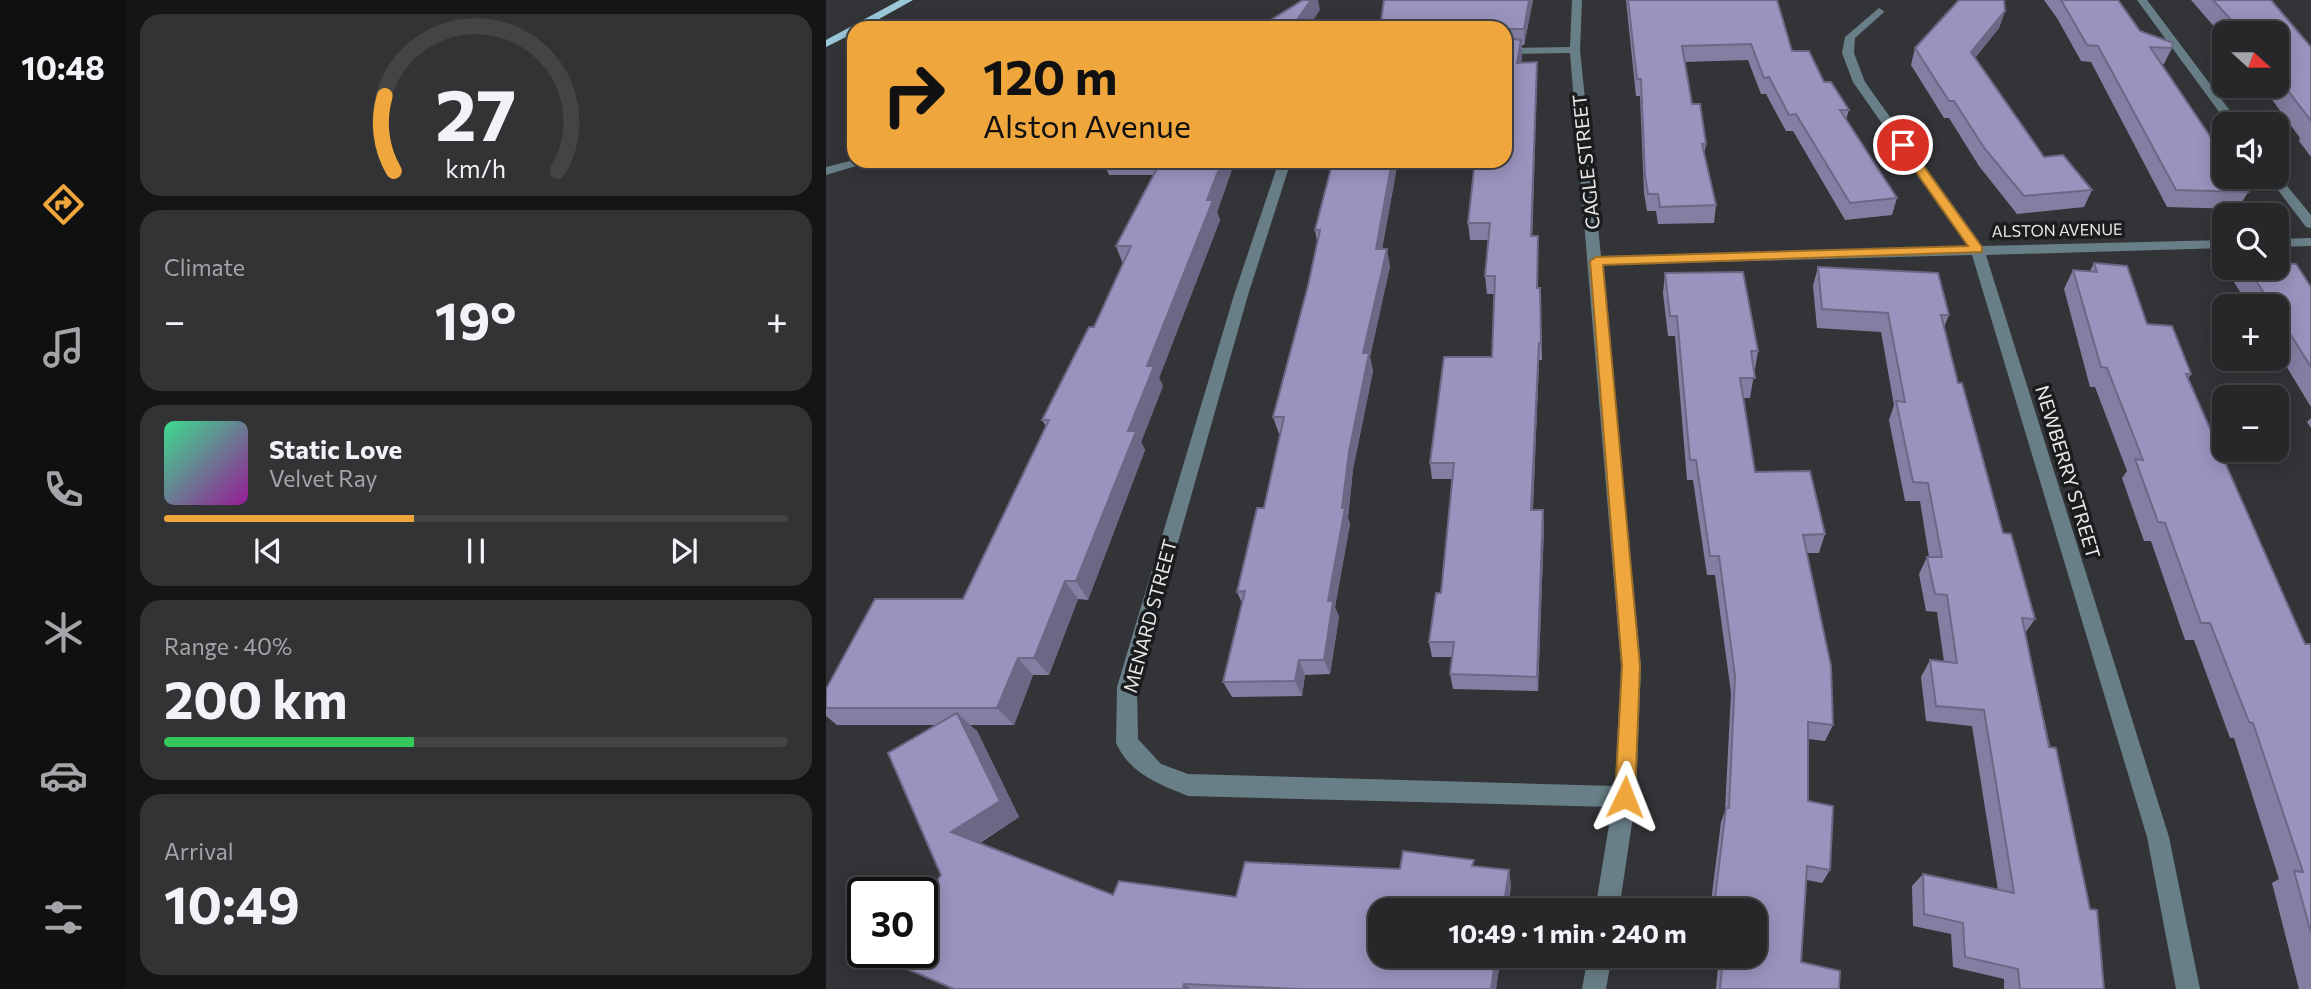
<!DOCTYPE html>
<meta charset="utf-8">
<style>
:root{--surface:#262729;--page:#323335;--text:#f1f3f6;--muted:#a4a5a8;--line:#424446;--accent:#efa73d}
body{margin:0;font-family:Commissioner,sans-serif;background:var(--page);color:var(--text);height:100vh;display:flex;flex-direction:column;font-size:26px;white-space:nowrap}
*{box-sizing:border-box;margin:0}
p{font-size:23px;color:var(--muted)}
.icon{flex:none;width:38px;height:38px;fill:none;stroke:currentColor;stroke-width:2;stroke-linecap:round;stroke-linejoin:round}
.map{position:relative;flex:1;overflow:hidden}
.drawer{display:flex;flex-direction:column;gap:14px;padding:14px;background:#151517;width:700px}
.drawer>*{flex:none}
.hud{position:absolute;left:21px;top:21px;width:665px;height:147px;border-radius:21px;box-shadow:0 4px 18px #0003,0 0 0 2px var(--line);background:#efa73d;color:#111;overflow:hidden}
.needle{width:46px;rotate:111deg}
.fabs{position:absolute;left:1386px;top:21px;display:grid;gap:14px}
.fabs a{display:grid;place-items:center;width:77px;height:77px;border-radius:14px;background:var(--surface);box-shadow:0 4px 18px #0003,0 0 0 2px var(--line);font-size:35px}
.speed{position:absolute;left:21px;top:877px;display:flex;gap:14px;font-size:35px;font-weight:700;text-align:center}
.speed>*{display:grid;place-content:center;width:91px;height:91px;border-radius:50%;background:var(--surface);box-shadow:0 4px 18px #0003,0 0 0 2px var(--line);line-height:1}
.speed .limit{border:4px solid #111;border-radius:10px;background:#fff;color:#111}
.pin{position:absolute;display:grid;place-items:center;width:60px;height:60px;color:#fff;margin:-30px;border:4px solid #fff;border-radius:50%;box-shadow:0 2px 7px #0007}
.me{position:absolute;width:77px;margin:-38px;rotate:2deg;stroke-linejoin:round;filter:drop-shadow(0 0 5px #0008)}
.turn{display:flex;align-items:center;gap:24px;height:147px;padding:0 21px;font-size:32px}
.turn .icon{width:91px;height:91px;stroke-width:2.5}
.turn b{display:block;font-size:49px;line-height:60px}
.big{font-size:52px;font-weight:700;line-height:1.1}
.drawer .card{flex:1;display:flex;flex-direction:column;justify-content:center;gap:10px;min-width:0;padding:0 24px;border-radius:21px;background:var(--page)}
.drawer .dial{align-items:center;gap:0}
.dial svg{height:182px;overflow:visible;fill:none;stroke:var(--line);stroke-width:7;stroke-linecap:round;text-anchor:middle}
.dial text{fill:var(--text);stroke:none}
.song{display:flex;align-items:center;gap:21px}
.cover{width:84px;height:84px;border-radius:10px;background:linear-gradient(135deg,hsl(150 70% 55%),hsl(300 70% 35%))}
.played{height:7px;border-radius:4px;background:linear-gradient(90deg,var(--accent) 40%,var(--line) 40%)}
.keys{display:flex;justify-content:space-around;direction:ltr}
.heat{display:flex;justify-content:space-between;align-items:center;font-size:38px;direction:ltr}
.charge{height:10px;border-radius:5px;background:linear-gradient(90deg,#34c759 40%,var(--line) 0)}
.trip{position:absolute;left:542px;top:898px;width:399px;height:70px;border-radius:21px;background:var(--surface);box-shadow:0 4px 18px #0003,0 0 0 2px var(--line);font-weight:700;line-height:70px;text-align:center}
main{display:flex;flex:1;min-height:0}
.menu{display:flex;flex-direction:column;width:126px;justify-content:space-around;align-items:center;background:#0f1010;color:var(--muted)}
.menu .icon{width:49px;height:49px}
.menu .current{color:var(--accent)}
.menu b{font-size:32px;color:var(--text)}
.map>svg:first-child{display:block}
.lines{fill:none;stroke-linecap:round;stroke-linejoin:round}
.minor{fill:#697f87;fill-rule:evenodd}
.major{fill:#9cc9da;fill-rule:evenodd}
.wall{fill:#857ea3}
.shaded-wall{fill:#6c6785}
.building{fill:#9b93be;stroke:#6c6785;stroke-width:2}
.route{fill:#efa73d;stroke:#9b6d28;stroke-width:2}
.labels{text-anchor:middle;stroke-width:7;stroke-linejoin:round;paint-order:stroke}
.far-street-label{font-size:16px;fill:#e6e8ea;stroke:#1b1c1d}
.street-label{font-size:19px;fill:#e6e8ea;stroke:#1b1c1d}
</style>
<main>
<nav class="menu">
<b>10:48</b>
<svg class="icon current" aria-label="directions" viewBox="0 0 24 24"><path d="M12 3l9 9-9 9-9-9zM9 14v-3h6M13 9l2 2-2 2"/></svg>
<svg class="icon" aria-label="music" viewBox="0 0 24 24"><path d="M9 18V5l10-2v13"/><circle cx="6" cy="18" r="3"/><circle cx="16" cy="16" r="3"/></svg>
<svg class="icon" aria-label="phone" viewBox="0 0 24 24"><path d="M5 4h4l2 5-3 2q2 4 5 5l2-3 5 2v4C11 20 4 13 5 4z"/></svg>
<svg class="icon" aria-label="climate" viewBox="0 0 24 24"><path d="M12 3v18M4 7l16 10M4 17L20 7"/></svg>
<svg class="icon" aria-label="car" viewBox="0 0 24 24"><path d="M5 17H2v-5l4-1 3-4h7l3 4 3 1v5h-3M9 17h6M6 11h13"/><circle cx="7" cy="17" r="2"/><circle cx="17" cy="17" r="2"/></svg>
<svg class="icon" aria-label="filters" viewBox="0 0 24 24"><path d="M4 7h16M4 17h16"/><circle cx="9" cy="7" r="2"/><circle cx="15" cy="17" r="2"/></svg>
</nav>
<section class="drawer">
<div class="card dial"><svg viewBox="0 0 100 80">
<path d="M14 69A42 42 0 1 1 86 69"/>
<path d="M14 69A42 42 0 0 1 10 36" stroke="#efa73d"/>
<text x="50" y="56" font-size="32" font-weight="700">27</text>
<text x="50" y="72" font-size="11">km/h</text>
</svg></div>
<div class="card"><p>Climate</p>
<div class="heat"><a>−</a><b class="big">19°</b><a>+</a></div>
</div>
<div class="card">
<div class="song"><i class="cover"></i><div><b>Static Love</b><p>Velvet Ray</p></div></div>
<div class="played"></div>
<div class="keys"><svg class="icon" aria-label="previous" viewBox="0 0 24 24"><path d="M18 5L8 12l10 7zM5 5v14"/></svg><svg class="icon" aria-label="pause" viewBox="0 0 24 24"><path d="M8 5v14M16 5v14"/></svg><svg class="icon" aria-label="next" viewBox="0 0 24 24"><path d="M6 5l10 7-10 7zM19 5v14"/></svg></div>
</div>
<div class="card"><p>Range · 40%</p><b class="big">200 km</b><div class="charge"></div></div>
<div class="card"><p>Arrival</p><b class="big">10:49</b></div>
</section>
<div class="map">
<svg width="1485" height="989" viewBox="0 0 1485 989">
<rect width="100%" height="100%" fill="#323437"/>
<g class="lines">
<path class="minor" d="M 746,0 L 756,0 L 754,50 L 775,256 L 1142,247 L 1027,82 L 1016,53 L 1019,37 L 1053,8 L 1058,11 L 1057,13 L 1029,38 L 1028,53 L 1039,82 L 1156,246 L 1398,240 L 1398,248 L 1160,255 L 1343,837 L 1374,989 L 1350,989 L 1321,837 L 1146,255 L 776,265 L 815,666 L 810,797 L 793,910 L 769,910 L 786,807 L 362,796 C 333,784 304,774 290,743 L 291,687 L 408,295 L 453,161 L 465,161 L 422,295 L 311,687 L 312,739 L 335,764 L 362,774 L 789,786 L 795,666 L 744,53 L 679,54 L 679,48 L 744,47 Z
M 1311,0 L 1321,0 L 1414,124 L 1402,124 Z
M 28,160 L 47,161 L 0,175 L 0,167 Z
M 1451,174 L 1485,215 L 1485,228 L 1480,227 L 1442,177 L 1451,177 Z
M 1485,238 L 1485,246 L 1451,247 L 1451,239 Z
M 762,956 L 786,956 L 780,989 L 756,989 Z"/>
<path class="major" d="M 74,0 L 87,0 L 37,28 L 28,28 L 28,33 L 0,47 L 0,40 Z"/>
</g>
<path class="wall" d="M 707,0 L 698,45 L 696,45 L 696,56 L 695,63 L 711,62 L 706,236 L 712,236 L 712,288 L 714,288 L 716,360 L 713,360 L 707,510 L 717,510 L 718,527 L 712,691 L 627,689 L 624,674 L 626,657 L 606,657 L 603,642 L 615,593 L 626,479 L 606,479 L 604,463 L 666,357 L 668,294 L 661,294 L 659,276 L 662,240 L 644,240 L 642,223 L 648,167 L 641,167 L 640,161 L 679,161 L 679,28 Z
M 800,0 L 951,0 L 966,51 L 998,82 L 1023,110 L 1020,120 L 1071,198 L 1066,215 L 1019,220 L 967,131 L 960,131 L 940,94 L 935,94 L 922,60 L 859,62 L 866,104 L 880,144 L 878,154 L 890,205 L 888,223 L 832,224 L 830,211 L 821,211 L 818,193 L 814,96 L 810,96 Z
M 1218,0 L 1292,0 L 1314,31 L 1346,48 L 1338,64 L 1335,64 L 1422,192 L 1412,209 L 1341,207 L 1265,62 L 1255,61 L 1231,18 Z
M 1365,0 L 1445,0 L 1485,47 L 1485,157 L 1473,141 L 1474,138 L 1436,86 L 1451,86 L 1451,33 L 1398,33 L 1398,38 Z
M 1179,11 L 1173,28 L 1149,58 L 1218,157 L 1266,190 L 1258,207 L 1191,214 L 1153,166 L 1123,118 L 1118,118 L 1085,65 L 1089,48 Z
M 277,161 L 409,161 L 391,212 L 394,220 L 333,378 L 337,386 L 315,442 L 319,450 L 262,600 L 252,599 L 223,675 L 207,675 L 188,725 L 143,725 L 151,731 L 193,817 L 154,843 L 287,895 L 410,897 L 574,869 L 649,866 L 685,885 L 670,989 L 126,989 L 79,968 L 108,926 L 96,920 L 96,902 L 115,875 L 111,725 L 11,725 L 0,716 L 0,689 L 137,599 L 220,426 L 216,420 L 268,327 L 297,264 L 290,246 L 328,175 L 283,175 Z
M 507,161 L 572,161 L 556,249 L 564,266 L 544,357 L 547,371 L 527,469 L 522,518 L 524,524 L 509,607 L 513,617 L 504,674 L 479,675 L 476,696 L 406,697 L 397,682 L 416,603 L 411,592 L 438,508 L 454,434 L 453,434 L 447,417 L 482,286 L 491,241 L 489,230 Z
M 1268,263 L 1365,374 L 1362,379 L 1479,644 L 1485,644 L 1485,989 L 1473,989 L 1446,883 L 1453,879 L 1408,738 L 1404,738 L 1368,640 L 1359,640 L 1325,541 L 1318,541 L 1296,478 L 1301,471 L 1269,387 L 1264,387 L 1238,289 L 1247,270 L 1264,271 Z
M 992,267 L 1123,315 L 1118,327 L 1132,383 L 1177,533 L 1209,619 L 1199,633 L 1278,989 L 1178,989 L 1178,979 L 1127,967 L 1125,934 L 1087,926 L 1086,886 L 1097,874 L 1172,890 L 1146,726 L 1100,721 L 1095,677 L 1104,660 L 1118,662 L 1111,612 L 1100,611 L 1093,574 L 1101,557 L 1103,557 L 1094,501 L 1079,501 L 1063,420 L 1068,405 L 1055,332 L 991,328 L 987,286 Z
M 1414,268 L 1451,268 L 1485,287 L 1485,407 L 1451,351 L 1451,306 L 1423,306 L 1406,279 Z
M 839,273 L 932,351 L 924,398 L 918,398 L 929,472 L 999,534 L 993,553 L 981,553 L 1007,725 L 999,741 L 982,739 L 982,801 L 1004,870 L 996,883 L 981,880 L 975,962 L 1013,989 L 890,989 L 893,956 L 929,956 L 929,910 L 884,910 L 895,822 L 899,811 L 905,693 L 889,575 L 881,575 L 867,480 L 861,480 L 849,336 L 842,336 L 837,293 Z
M 1485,418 L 1485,428 L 1481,422 Z"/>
<path class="shaded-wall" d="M 485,0 L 492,0 L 494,10 L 482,28 L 471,20 Z
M 703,0 L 707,0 L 698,45 L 698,29 Z
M 1179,11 L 1173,28 L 1140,69 L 1145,52 Z
M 695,40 L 696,56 L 692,79 L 691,63 Z
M 711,62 L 711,79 L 706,253 L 705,236 Z
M 396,161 L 409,161 L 391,212 L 394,220 L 333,378 L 337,386 L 315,442 L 319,450 L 262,600 L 250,581 L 302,431 L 321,366 Z
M 566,161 L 572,161 L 553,266 L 550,249 Z
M 561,249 L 564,266 L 544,357 L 547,371 L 527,469 L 522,518 L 524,524 L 509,607 L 513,617 L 504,674 L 498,660 L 502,601 L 537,353 Z
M 713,343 L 713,360 L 706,527 L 705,510 Z
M 717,510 L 718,527 L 712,691 L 711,677 Z
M 239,581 L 252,599 L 223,675 L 208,658 Z
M 192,658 L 207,675 L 188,725 L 171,708 Z
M 473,660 L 479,675 L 476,696 L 469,681 Z
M 131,713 L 151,731 L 193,817 L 146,847 L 125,832 Z
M 683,870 L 685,885 L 682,910 L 677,910 Z
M 670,956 L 675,956 L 670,989 L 665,989 Z
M 358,984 L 365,989 L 357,989 Z"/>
<path class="building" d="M 477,0 L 485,0 L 471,20 L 497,27 L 432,28 Z
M 558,0 L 703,0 L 698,29 L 679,29 L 679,28 L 554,28 Z
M 802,0 L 951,0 L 966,51 L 983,51 L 998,82 L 1005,82 L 1023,110 L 1014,110 L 1071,198 L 1024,203 L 970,114 L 963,115 L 943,77 L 938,78 L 925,44 L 856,46 L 866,104 L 874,104 L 880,144 L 876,144 L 890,205 L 834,207 L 832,194 L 822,194 L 819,176 L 815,79 L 811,79 Z
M 1133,0 L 1178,0 L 1179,11 L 1145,52 L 1218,157 L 1237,155 L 1266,190 L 1198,196 L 1159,149 L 1128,101 L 1123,101 L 1089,48 Z
M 1235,0 L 1292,0 L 1314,31 L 1347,43 L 1346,48 L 1324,47 L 1398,157 L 1398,177 L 1412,177 L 1422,192 L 1350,190 L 1272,46 L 1261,45 Z
M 1387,0 L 1445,0 L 1485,47 L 1485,121 L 1451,76 L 1451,33 L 1417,33 Z
M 679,38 L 695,40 L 691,63 L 711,62 L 705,236 L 712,236 L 711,288 L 714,288 L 715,343 L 713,343 L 705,510 L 717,510 L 711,677 L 624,674 L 628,642 L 603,642 L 610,593 L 615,593 L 628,463 L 604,463 L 618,357 L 666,357 L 669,276 L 659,276 L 664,223 L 642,223 L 649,161 L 679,161 Z
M 335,161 L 396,161 L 381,200 L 387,200 L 321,366 L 328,366 L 302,431 L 310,431 L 250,581 L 239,581 L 208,658 L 192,658 L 171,708 L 0,708 L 0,689 L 49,599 L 137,599 L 223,420 L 216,420 L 263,327 L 268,327 L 305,246 L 290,246 Z
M 507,161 L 566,161 L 550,249 L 561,249 L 537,353 L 543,353 L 523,452 L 516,508 L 519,508 L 502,601 L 507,601 L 498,660 L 473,660 L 469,681 L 397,682 L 419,591 L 411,592 L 431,508 L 438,508 L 458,417 L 447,417 L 482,286 L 494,230 L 489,230 Z
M 1268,263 L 1301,266 L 1321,324 L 1346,326 L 1365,374 L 1360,374 L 1479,644 L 1485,644 L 1485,933 L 1468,871 L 1477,872 L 1427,723 L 1423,722 L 1384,623 L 1375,623 L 1339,523 L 1332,522 L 1309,459 L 1317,460 L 1281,368 L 1275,367 L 1247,270 L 1271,272 Z
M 1451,263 L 1470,264 L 1485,287 L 1485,367 L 1451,313 L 1451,306 L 1446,306 L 1422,268 L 1451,268 Z
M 992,267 L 1112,273 L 1123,315 L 1115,315 L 1132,383 L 1136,383 L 1177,533 L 1185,534 L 1209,619 L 1196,618 L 1223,747 L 1230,748 L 1264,909 L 1271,910 L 1278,989 L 1194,989 L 1192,969 L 1139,957 L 1137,923 L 1098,914 L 1097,874 L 1188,893 L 1158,710 L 1110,706 L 1104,660 L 1131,663 L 1121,595 L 1109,594 L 1101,557 L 1116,557 L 1102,483 L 1087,482 L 1070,401 L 1079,402 L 1062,313 L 996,309 Z
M 917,272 L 932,351 L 925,351 L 929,378 L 914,378 L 929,472 L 984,471 L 999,534 L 977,535 L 1005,666 L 1007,725 L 982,722 L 982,801 L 1007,806 L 1004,870 L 981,866 L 975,962 L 1014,971 L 1013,989 L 894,989 L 897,956 L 929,956 L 929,910 L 902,910 L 888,907 L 900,808 L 903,808 L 909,676 L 893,556 L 884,556 L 870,460 L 864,460 L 851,316 L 844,316 L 839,273 Z
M 131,713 L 174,801 L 125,832 L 287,895 L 293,881 L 410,897 L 419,862 L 574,869 L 577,851 L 648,860 L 646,866 L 683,870 L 677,910 L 555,910 L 555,956 L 670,956 L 665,989 L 472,989 L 358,984 L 357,989 L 128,989 L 79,968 L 90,952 L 96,952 L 96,944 L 110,925 L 96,919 L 96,902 L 115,875 L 62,753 Z"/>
<path class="route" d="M 1073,143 L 1081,143 L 1156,247 L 1156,252 L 777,265 L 814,666 L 809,797 L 806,804 L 799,806 L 792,804 L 789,797 L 796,666 L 764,261 L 770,257 L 1142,246 L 1071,145 Z"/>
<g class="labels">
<g class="far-street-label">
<text transform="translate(1231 230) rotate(-1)" y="6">ALSTON AVENUE</text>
</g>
<g class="street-label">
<text transform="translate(760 162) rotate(-96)" y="7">CAGLE STREET</text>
<text transform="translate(1242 472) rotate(73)" y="7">NEWBERRY STREET</text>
<text transform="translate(324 616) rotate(-75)" y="7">MENARD STREET</text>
</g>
</g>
</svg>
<div class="fabs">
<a><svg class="needle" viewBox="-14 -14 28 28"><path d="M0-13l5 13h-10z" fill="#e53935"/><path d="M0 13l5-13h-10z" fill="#a4a5a8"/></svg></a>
<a><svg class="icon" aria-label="sound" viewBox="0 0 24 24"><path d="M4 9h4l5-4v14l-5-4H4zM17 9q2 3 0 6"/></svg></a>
<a><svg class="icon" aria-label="search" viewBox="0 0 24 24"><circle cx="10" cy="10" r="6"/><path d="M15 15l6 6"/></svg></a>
<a>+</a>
<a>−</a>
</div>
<div class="speed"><div class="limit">30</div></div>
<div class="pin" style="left:1077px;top:145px;background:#d93025"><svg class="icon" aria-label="arrive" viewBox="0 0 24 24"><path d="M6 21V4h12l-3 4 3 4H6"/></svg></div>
<svg class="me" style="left:799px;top:797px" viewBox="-20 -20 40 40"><path d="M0-17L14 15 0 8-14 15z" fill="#efa73d" stroke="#fff" stroke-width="4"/></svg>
<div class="trip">10:49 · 1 min · 240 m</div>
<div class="hud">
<div class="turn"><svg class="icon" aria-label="right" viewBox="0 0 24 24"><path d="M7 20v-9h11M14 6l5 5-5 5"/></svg><div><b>120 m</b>Alston Avenue</div></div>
</div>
</div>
</main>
